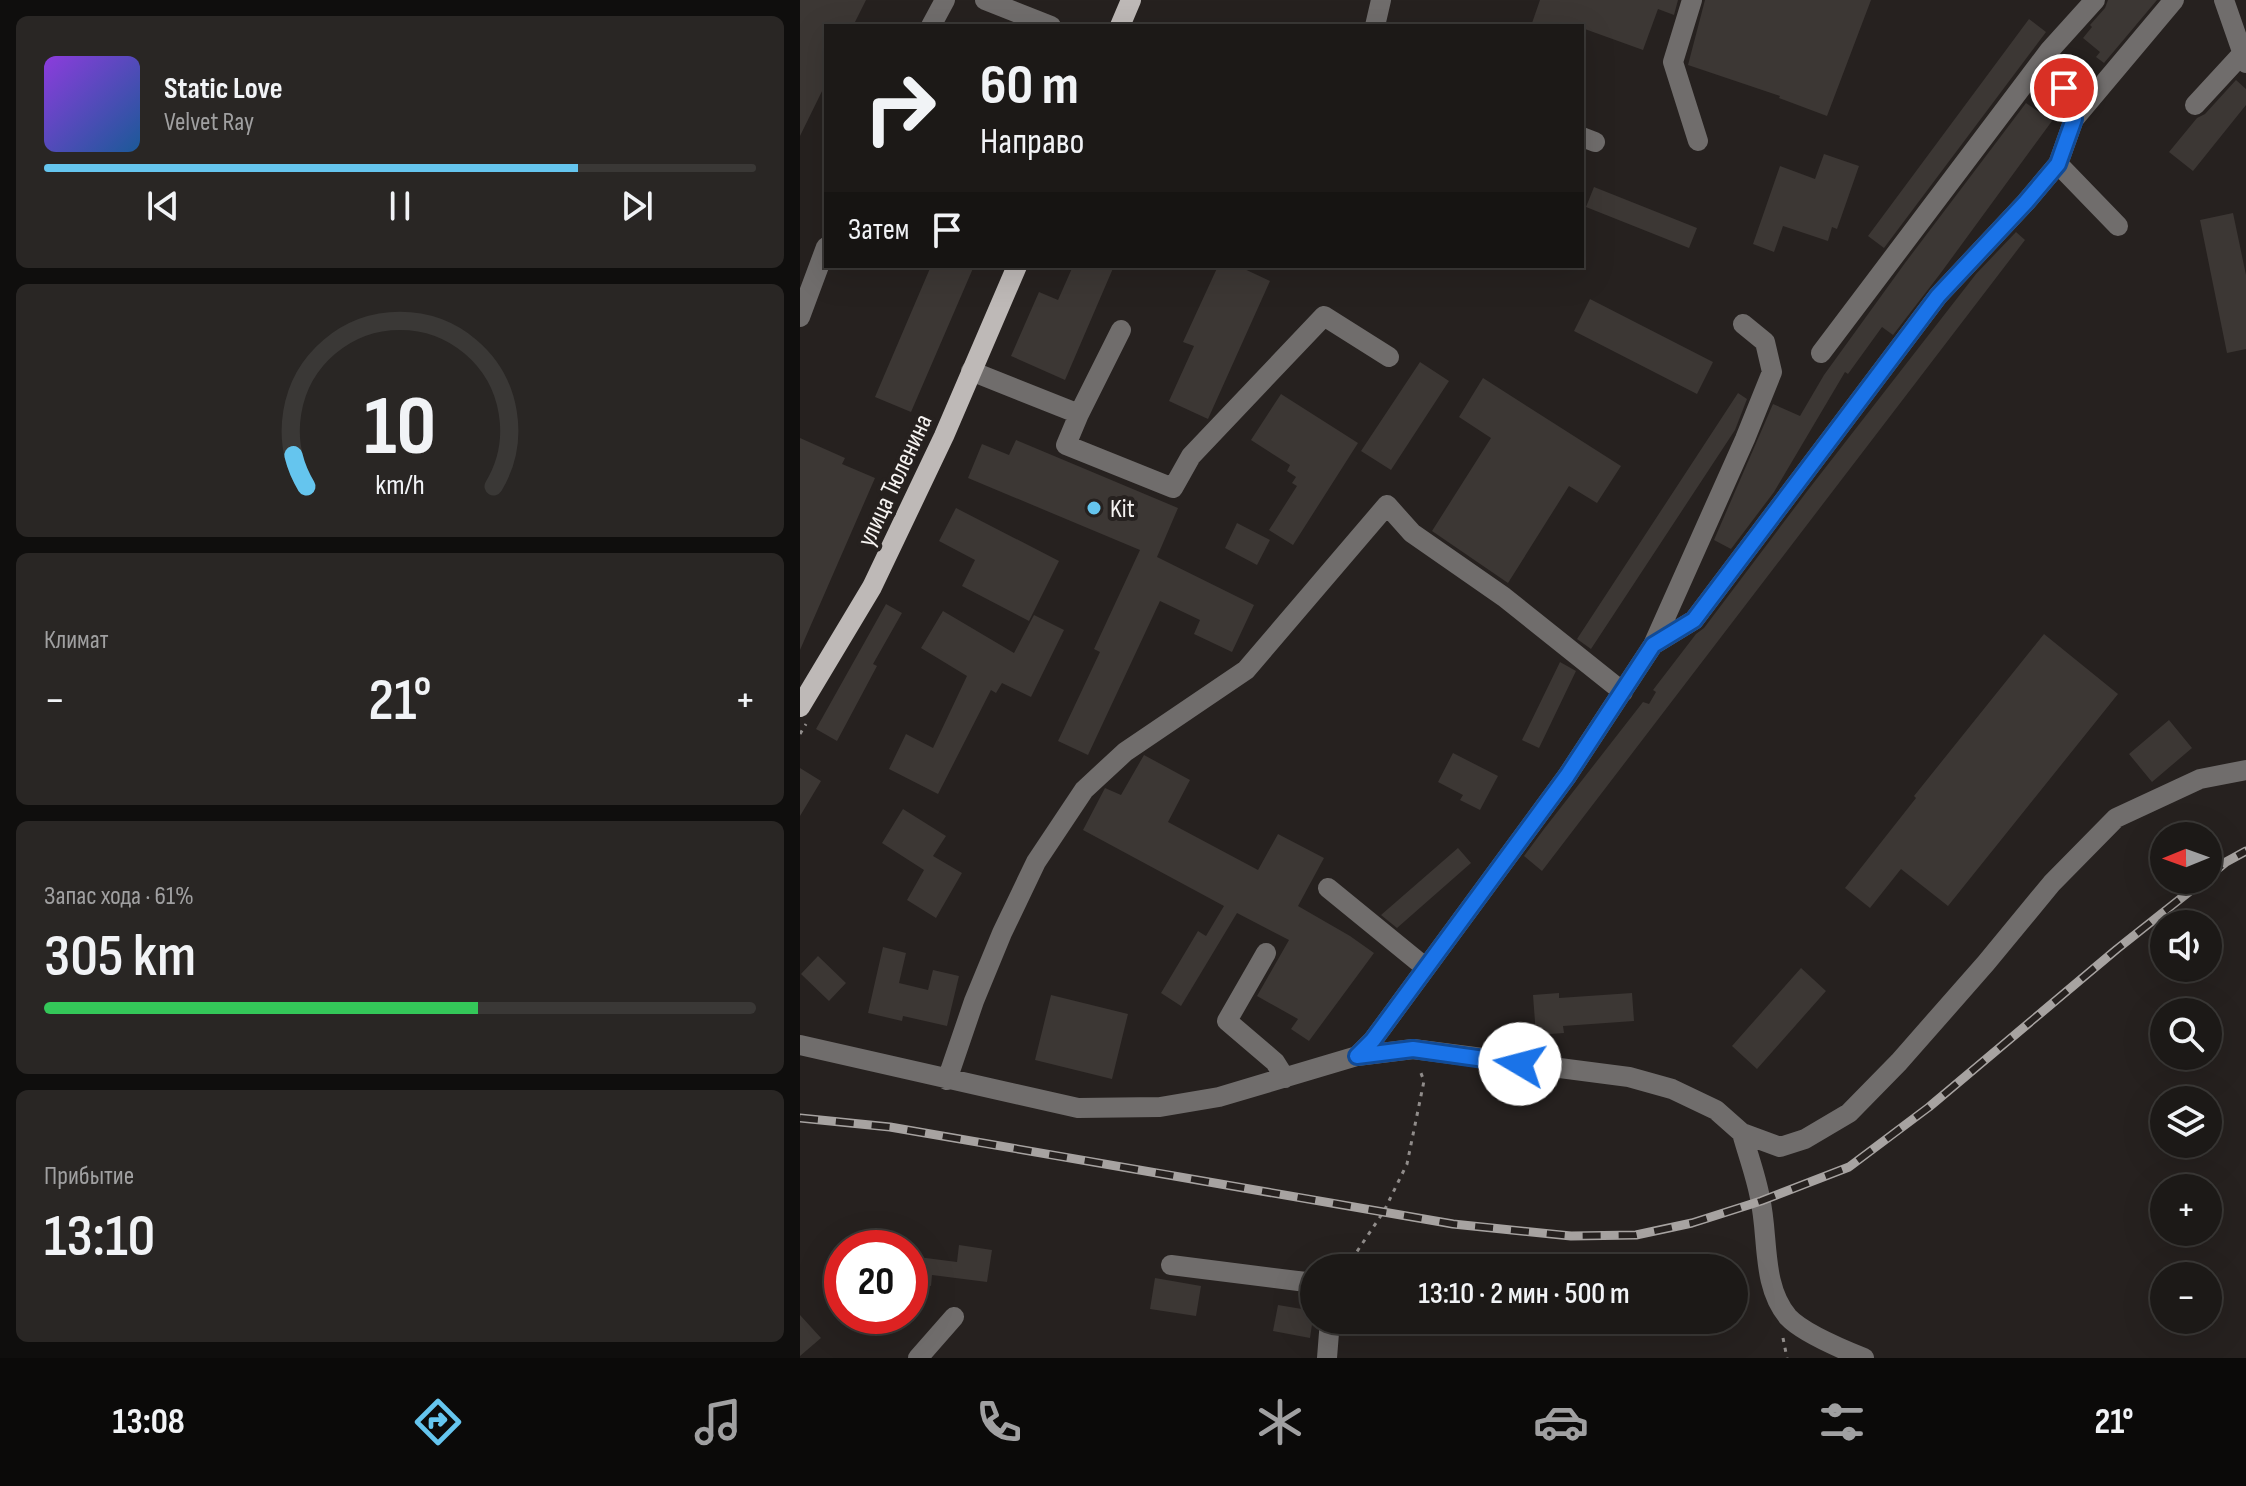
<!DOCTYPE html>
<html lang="ru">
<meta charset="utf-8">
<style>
:root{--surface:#1c1917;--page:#292624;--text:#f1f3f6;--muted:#a0a0a1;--line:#3a3836;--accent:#65c5ee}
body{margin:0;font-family:"Sofia Sans Condensed",sans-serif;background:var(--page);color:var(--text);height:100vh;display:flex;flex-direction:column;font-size:30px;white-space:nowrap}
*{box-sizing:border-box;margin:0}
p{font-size:26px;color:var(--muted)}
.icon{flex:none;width:44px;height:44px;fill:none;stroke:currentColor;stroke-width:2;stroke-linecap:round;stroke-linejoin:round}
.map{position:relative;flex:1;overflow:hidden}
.side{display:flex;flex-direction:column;gap:16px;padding:16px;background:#0f0e0d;width:800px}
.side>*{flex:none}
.banner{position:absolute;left:24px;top:24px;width:760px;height:244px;border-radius:0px;box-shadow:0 8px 32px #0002,0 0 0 2px var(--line);background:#1c1917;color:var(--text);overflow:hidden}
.needle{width:52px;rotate:269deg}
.tools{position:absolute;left:1350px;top:822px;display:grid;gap:16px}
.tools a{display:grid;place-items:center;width:72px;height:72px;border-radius:50%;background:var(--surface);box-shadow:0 8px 32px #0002,0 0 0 2px var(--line);font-size:40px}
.speed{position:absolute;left:24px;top:1230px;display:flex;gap:16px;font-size:40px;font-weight:700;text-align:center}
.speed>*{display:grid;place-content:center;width:104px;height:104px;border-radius:50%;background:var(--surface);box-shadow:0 8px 32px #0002,0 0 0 2px var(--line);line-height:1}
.speed .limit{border:12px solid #d22;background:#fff;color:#111}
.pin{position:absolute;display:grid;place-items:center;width:68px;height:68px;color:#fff;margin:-34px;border:4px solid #fff;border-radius:50%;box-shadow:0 2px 8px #0007}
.me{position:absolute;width:88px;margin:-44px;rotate:278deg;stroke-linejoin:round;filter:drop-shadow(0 0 6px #0008)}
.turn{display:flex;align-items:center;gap:28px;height:168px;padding:0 24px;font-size:36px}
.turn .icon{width:104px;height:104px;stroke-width:2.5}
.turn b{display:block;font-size:56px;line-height:68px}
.then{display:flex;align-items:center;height:76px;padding:0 24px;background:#0003;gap:16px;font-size:30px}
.big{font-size:60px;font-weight:600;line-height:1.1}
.side .tile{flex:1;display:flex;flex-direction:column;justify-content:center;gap:12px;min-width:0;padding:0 28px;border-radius:12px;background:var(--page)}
.side .dial{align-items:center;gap:0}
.dial svg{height:208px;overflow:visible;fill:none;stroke:var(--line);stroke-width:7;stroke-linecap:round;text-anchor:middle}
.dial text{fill:var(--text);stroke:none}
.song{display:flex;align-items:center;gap:24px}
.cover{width:96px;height:96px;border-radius:12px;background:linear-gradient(135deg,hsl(270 70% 55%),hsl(210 70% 35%))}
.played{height:8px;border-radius:4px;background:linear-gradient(90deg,var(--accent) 75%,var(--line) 75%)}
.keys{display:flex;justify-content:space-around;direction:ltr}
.heat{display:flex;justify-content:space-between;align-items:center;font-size:44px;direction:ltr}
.charge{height:12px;border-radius:6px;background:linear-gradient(90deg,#34c759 61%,var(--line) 0)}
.trip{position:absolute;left:500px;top:1254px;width:448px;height:80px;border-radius:40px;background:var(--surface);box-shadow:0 8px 32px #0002,0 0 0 2px var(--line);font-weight:600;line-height:80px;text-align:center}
.tab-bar{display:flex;height:128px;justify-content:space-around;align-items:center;background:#0b0a09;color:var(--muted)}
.tab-bar .icon{width:56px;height:56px}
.tab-bar .on{color:var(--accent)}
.tab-bar b{font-size:36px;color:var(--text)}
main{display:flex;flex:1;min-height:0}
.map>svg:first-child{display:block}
.building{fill:#3c3734}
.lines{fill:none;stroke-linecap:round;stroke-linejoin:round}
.path{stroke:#908c8a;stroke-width:3;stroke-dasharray:4 6;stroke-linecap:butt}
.minor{stroke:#706d6c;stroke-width:20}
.major{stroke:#beb9b7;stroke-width:20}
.rail-casing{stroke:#a7a3a1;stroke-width:9}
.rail{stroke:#26211f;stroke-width:6;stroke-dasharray:18;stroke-linecap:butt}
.route-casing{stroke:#114b97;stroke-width:20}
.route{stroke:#1a73e8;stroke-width:14}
.poi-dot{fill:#65c5ee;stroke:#26211f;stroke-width:3}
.labels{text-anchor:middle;stroke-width:8;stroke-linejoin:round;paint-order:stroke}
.street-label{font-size:26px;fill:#f6f3f1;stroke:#26211f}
.poi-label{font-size:26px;fill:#f6f3f1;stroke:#26211f;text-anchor:start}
</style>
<main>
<section class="side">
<div class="tile">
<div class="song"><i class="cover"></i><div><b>Static Love</b><p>Velvet Ray</p></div></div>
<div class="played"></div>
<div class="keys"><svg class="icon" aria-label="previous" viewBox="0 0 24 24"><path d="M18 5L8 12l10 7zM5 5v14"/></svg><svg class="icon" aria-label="pause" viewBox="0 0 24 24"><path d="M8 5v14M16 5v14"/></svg><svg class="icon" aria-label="next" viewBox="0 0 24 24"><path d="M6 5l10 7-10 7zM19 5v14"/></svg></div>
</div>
<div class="tile dial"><svg viewBox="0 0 100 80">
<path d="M14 69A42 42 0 1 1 86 69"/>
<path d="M14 69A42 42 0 0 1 9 57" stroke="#65c5ee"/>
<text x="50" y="56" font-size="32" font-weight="700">10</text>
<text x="50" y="72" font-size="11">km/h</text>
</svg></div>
<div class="tile"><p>Климат</p>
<div class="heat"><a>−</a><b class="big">21°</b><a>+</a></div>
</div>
<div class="tile"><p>Запас хода · 61%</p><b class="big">305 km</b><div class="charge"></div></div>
<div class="tile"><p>Прибытие</p><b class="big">13:10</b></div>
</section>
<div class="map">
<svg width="1446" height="1358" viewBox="0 0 1446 1358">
<rect width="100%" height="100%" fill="#26211f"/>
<path class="building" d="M 0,0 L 66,0 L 53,26 L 26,26 L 26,83 L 0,136 Z
M 740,0 L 878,0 L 874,15 L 858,9 L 843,50 L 782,28 L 782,26 L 731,26 Z
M 905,0 L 1071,0 L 1027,116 L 979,98 L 980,96 L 888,65 Z
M 1308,0 L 1357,0 L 1304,63 L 1296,57 L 1300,52 L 1283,38 L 1292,27 L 1290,25 L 1305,8 Z
M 1229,19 L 1246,32 L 1084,248 L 1068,236 Z
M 1436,80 L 1446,89 L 1446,105 L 1393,171 L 1369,152 L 1397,118 L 1405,114 Z
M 1226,103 L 1252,121 L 1140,274 L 1093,335 L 1082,327 L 1048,374 L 1045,372 L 974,492 L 931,549 L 914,540 L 973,404 L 1000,416 L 1024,375 L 1105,263 Z
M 1024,154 L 1059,166 L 1037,229 L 1032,227 L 1028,241 L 983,226 L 974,252 L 953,244 L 980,166 L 1015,179 Z
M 794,187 L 897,228 L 889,248 L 786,207 Z
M 1433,213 L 1446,275 L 1446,349 L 1427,353 L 1400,220 Z
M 1216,232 L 1225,240 L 742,871 L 724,856 L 744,829 L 843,702 L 849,704 L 856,692 L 853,690 L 896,634 L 904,628 L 1008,490 L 1176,274 Z
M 131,266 L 174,266 L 111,412 L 75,397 Z
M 273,266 L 314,266 L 265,380 L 211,356 L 239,292 L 258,300 Z
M 418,266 L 438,266 L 470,281 L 408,419 L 369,401 L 394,346 L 383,342 Z
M 790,299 L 913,362 L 897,394 L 774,331 Z
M 620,362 L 649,381 L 591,470 L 561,451 Z
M 683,378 L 821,466 L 797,503 L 769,486 L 708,583 L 632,531 L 691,438 L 659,417 Z
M 938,393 L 947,399 L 935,430 L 791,649 L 777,639 Z
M 481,394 L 558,443 L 493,545 L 469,530 L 497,486 L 492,483 L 496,477 L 487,471 L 490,465 L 451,440 Z
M 0,438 L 45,458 L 42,464 L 75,478 L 0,650 Z
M 216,440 L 378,508 L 357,557 L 454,605 L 432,652 L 394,634 L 400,620 L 360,601 L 288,755 L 258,741 L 300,652 L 294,649 L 340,550 L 168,478 L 182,444 L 209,455 Z
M 156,508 L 259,561 L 229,621 L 162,586 L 175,560 L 139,541 Z
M 437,523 L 470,540 L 457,565 L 425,548 Z
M 86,604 L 102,613 L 73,664 L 77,666 L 37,741 L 16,729 Z
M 143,611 L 214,653 L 234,615 L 264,630 L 231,697 L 202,683 L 196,693 L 191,690 L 138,794 L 89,769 L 106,734 L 133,748 L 167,676 L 121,648 Z
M 1244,634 L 1318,694 L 1148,906 L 1101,869 L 1070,908 L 1045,888 L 1116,798 L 1114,796 Z
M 760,662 L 776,671 L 739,748 L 722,740 Z
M 1369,720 L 1392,748 L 1352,782 L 1329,754 Z
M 653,753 L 698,776 L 680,810 L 660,800 L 663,795 L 638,782 Z
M 344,755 L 390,780 L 368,822 L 458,870 L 478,834 L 524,858 L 498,906 L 550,936 L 574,953 L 509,1041 L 491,1029 L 498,1019 L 457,996 L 489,940 L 437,913 L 381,1006 L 361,993 L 398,931 L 406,936 L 424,906 L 283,830 L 305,788 L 321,795 Z
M 0,768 L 21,781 L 0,816 Z
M 103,809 L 146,836 L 133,856 L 162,873 L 136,918 L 107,900 L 124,870 L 82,843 Z
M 658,848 L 671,863 L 597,928 L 581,915 Z
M 83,947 L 106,953 L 99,983 L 128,990 L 133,970 L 159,976 L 147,1026 L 103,1016 L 102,1021 L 68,1013 Z
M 18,956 L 46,983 L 29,1001 L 1,974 Z
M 1001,968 L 1026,991 L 957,1069 L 932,1046 Z
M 759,993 L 759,998 L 832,993 L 834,1021 L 763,1026 L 764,1033 L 736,1035 L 733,995 Z
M 251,995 L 328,1014 L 312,1079 L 235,1060 Z
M 159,1245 L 192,1250 L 187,1282 L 132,1275 L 131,1286 L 110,1283 L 110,1256 L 157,1262 Z
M 355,1278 L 401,1286 L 396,1316 L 350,1309 Z
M 478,1305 L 514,1311 L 510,1338 L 473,1331 Z
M 0,1315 L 21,1338 L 0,1356 Z"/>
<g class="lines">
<path class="path" d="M 0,734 L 6,724
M 546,1268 L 584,1211 L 607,1164 L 624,1081 L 619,1068
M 983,1338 L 987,1358"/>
<path class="minor" d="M 185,0 L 251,26
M 892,0 L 873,62 L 898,141
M 1424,0 L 1446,63
M 131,26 L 145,0
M 575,26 L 581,0
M 1395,105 L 1442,54
M 1274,119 L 1374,0
M 782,137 L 795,142
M 1258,164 L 1318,226
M 0,317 L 26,247
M 1021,353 L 1249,51
M 171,371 L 279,414 L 266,445 L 373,488 L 391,456 L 524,316 L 589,357
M 279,414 L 321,330
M 853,645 L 894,620 L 1138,296 L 1226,202 L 1258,164 L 1274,119 L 1249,51 L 1295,0
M 528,888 L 626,968
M 466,953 L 427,1021 L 475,1062 L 485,1078
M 0,1045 L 278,1108 L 360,1107 L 419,1097 L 557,1056 L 573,1040 L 767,776 L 853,645 L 945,439 L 972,372 L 965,342 L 943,324
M 557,1056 L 613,1049 L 829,1077 L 872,1089 L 916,1110 L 942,1133 L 980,1147 L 1005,1139 L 1049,1113 L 1099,1062 L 1186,963 L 1252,883 L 1316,818 L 1400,779 L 1446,770
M 147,1080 L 174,1001 L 202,933 L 236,862 L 284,790 L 325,752 L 446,670 L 587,505 L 612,533 L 704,597 L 823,692
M 942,1133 C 948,1155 956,1176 960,1198 C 969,1237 961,1285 988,1317 C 1002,1332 1044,1350 1064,1358
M 371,1265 L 514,1283
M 118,1358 L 154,1317
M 527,1358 L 530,1320"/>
<path class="major" d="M 320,26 L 331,0
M 0,707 L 72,587 L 144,436 L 217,266"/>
<defs>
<path id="rail" d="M 1408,877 L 1426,862 L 1446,851
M 0,1118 L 90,1127 L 653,1224 L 771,1236 L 836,1235 L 892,1223 L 961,1201 L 1049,1167 L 1129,1107 L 1317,949 L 1404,880"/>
</defs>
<use href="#rail" class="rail-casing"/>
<use href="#rail" class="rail"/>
</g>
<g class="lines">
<defs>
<path id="route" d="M 720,1064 L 613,1049 L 557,1056 L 573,1040 L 767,776 L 853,645 L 894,620 L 1138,296 L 1226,202 L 1258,164 L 1274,119 L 1264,88"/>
</defs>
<use href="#route" class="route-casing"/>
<use href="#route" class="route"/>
</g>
<circle class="poi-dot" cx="294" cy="508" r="8"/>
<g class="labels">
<g class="street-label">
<text transform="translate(94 480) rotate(-65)" y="9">улица Тюленина</text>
</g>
<g class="poi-label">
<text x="310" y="517">Kit</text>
</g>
</g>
</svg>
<div class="tools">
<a><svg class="needle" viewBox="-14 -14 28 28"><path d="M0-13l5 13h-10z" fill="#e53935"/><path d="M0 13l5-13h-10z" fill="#a0a0a1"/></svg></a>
<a><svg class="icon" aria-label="sound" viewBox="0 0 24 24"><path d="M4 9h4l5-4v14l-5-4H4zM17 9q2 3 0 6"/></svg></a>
<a><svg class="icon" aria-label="search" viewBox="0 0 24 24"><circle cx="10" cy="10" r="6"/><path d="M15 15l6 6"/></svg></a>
<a><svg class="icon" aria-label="layers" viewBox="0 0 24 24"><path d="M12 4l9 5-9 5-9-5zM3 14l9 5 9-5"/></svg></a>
<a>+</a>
<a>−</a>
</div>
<div class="speed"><div class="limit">20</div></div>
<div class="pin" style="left:1264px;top:88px;background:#d93025"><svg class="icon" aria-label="arrive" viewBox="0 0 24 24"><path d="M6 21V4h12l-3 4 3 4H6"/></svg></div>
<svg class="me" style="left:720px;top:1064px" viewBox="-20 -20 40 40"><circle r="19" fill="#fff"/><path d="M0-13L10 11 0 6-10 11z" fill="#1a73e8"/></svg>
<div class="trip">13:10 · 2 мин · 500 m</div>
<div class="banner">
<div class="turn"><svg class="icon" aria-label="right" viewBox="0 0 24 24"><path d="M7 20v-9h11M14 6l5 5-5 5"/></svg><div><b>60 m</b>Направо</div></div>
<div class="then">Затем<svg class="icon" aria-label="arrive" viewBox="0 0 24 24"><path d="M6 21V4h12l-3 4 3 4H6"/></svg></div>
</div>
</div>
</main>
<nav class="tab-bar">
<b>13:08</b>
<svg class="icon on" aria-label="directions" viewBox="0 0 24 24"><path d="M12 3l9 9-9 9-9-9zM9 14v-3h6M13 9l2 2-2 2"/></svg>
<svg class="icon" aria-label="music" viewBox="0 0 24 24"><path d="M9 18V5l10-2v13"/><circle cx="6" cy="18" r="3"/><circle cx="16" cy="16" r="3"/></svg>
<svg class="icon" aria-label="phone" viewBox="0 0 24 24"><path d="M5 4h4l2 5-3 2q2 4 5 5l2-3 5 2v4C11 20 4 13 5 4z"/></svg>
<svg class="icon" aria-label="climate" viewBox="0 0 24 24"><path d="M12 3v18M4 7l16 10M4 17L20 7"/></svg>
<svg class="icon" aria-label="car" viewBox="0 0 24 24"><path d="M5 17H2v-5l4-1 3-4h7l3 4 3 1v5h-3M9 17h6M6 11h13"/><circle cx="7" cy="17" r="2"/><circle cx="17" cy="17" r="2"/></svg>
<svg class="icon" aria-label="filters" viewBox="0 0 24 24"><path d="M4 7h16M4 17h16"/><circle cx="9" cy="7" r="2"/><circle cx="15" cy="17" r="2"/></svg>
<b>21°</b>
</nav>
